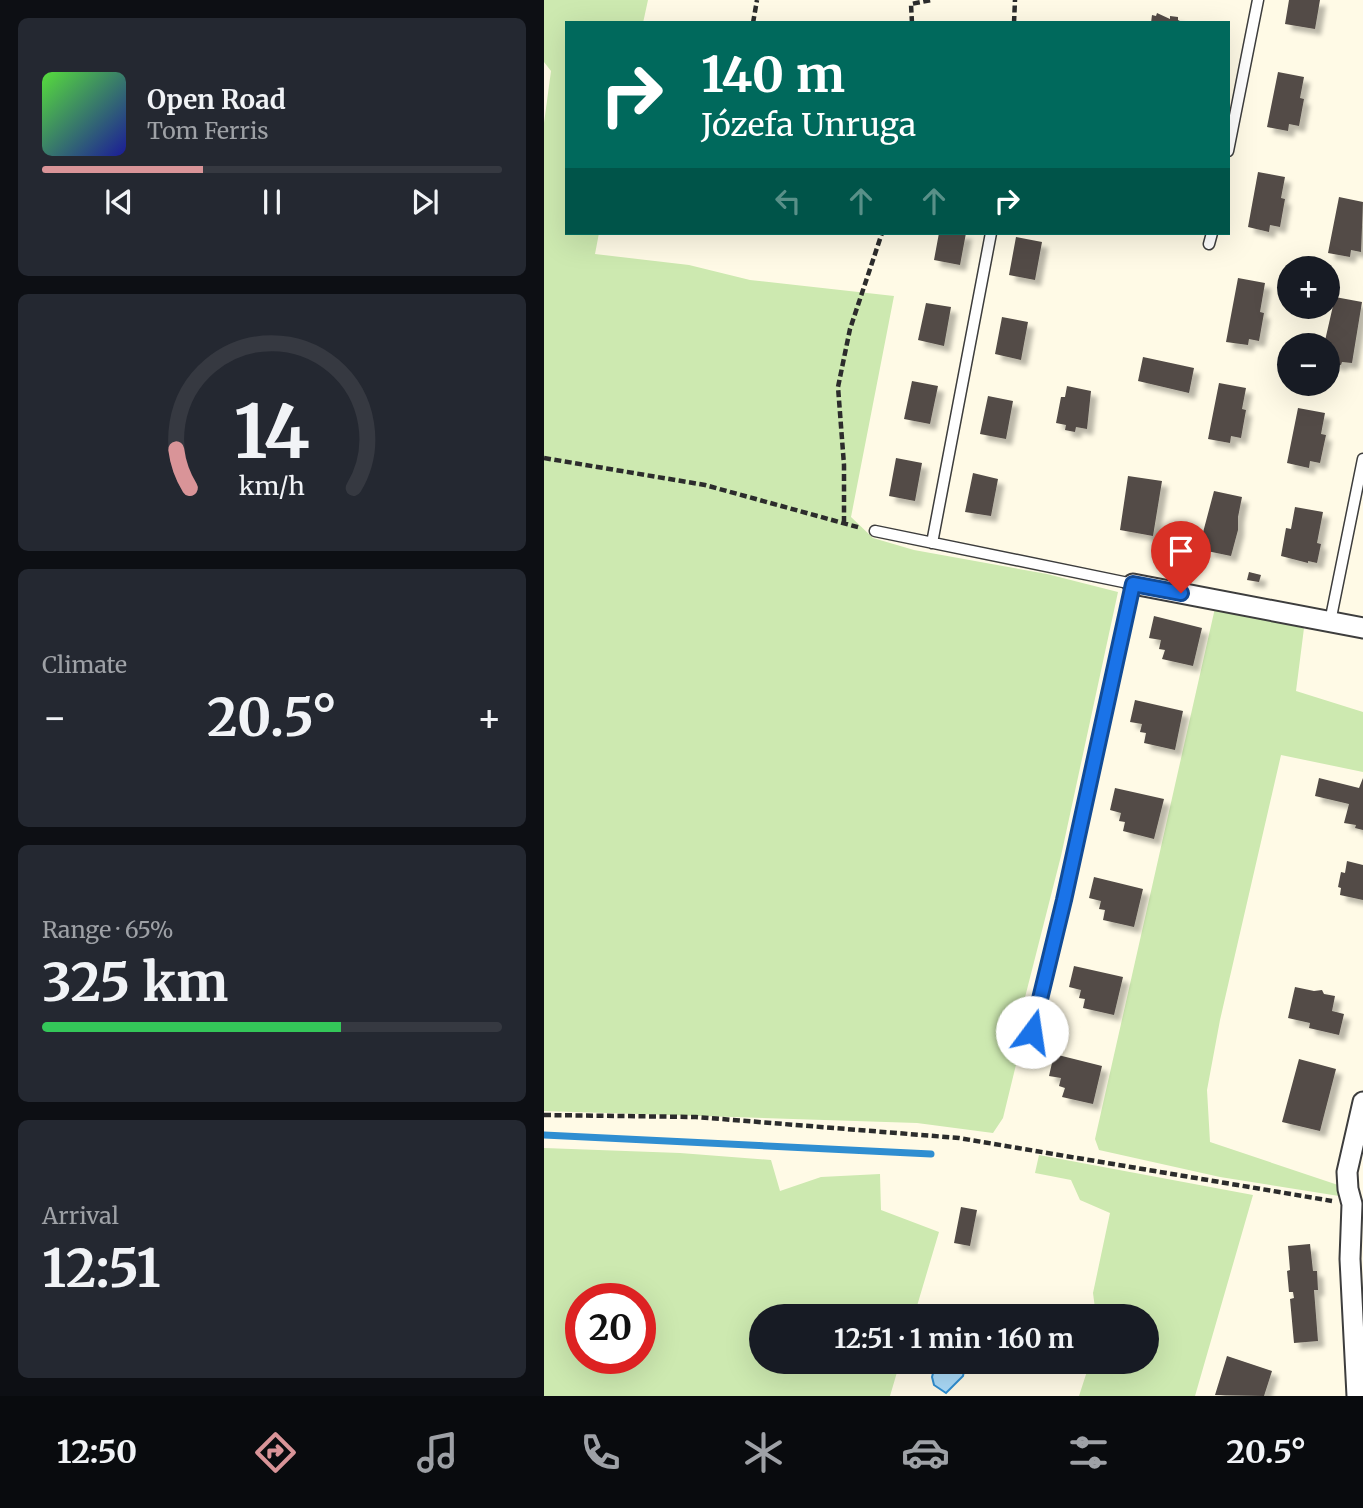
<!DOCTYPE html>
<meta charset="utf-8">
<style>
:root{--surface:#171b24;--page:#242831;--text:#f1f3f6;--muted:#9ea1a6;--line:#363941;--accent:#d99498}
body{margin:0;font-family:Merriweather,serif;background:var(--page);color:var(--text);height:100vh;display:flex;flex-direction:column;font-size:26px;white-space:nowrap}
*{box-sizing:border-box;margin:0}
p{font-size:23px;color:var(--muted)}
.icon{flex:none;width:38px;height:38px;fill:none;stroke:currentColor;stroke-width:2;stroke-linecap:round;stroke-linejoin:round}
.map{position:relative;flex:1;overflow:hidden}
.drawer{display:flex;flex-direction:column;gap:18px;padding:18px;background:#0d0f14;width:544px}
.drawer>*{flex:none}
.top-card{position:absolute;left:21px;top:21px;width:665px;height:214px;border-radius:0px;box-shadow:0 7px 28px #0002;background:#00695c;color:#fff;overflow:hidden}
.buttons{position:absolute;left:733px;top:256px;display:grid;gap:14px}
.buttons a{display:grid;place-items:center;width:63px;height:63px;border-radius:50%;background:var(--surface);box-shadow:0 7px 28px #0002;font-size:35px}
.speed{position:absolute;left:21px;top:1283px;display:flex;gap:14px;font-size:35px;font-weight:700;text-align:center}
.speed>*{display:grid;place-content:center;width:91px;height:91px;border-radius:50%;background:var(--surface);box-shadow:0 7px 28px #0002;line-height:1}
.speed .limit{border:10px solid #d22;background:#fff;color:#111}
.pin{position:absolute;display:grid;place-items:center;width:60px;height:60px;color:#fff;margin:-72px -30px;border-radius:50% 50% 50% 0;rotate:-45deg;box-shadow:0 0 7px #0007}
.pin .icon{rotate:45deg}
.me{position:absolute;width:77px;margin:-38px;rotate:14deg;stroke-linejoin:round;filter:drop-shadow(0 0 5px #0008)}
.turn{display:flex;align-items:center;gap:24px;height:147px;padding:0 21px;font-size:32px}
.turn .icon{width:91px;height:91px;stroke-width:2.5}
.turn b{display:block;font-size:49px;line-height:60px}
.lanes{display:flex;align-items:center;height:66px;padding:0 21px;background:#0003;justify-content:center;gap:35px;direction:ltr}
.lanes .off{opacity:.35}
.big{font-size:52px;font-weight:700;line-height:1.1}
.drawer .widget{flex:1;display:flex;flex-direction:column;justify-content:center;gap:10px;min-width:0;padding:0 24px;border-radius:10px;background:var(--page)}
.drawer .dial{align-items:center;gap:0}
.dial svg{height:182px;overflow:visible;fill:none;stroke:var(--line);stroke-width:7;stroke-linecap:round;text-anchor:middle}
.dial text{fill:var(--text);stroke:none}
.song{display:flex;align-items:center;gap:21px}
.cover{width:84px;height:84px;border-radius:10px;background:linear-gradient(135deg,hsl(110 70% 55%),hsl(240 70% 35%))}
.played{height:7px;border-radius:4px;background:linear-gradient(90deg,var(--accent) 35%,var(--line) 35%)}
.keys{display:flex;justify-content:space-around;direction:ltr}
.heat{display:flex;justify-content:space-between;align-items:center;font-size:38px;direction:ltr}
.charge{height:10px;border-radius:5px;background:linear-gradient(90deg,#34c759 65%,var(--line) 0)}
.trip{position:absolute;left:205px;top:1304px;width:410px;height:70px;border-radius:35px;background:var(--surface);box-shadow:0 7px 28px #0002;font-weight:700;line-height:70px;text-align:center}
.tab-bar{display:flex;height:112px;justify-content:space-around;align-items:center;background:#090b0e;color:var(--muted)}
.tab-bar .icon{width:49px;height:49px}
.tab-bar .current{color:var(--accent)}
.tab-bar b{font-size:32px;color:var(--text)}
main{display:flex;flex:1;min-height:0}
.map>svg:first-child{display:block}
.green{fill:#cde9b0;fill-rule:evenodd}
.water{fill:#aadaf8;stroke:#2f8ed1;stroke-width:2}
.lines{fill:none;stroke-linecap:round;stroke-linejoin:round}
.stream{stroke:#2f8ed1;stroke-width:7}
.building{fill:#524b46;filter:url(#shadow)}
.service-casing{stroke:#3d3d3d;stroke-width:13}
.minor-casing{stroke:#3d3d3d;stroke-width:23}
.path{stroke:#2c2c2c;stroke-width:4.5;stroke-dasharray:7 3.5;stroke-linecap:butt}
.service{stroke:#fff;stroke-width:10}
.minor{stroke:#fff;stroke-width:19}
.route-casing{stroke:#114b97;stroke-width:18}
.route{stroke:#1a73e8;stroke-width:12}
</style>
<main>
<section class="drawer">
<div class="widget">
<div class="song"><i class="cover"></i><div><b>Open Road</b><p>Tom Ferris</p></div></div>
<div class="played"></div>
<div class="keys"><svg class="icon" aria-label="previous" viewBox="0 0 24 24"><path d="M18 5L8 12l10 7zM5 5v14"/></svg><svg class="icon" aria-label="pause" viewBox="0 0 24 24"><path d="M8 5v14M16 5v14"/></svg><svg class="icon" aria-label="next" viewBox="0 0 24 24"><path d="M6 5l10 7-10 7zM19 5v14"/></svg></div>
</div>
<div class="widget dial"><svg viewBox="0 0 100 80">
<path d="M14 69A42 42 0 1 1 86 69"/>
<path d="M14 69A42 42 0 0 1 8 52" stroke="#d99498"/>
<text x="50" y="56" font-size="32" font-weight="700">14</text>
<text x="50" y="72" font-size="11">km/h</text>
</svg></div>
<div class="widget"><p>Climate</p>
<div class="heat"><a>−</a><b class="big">20.5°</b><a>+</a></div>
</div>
<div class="widget"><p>Range · 65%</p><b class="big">325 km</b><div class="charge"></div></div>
<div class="widget"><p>Arrival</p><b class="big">12:51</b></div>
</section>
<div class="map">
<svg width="819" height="1396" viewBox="0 0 819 1396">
<defs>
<filter id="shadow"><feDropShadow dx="6" dy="6" stdDeviation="2" flood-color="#0004"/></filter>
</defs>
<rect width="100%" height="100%" fill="#fffae6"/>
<path class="green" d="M 0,0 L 104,0 L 99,23 L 23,23 L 23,233 L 55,233 L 51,254 L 145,265 L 206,280 L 350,296 L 307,517 L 329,538 L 370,550 L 503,574 L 574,592 L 517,856 L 477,1013 L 480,1032 L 459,1118 L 449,1133 L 373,1123 L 0,1111 L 0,123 L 7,71 L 0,62 Z
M 671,608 L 760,628 L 752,691 L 819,712 L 819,772 L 737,755 L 676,1020 L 663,1090 L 666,1142 L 800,1187 L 795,1196 L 676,1177 L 555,1150 L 551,1139 Z
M 0,1148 L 136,1153 L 227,1160 L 236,1191 L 277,1177 L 336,1174 L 337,1210 L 395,1232 L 370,1316 L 217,1316 L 217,1362 L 356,1362 L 346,1396 L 0,1396 ZM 37,1298 L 96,1298 L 96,1358 L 37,1358 Z
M 495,1155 L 709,1195 L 651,1396 L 535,1396 L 546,1362 L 602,1362 L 602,1316 L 552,1316 L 549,1293 L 566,1213 L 536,1200 L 527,1180 L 491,1173 Z"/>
<path class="water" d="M 392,1362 L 422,1362 L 419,1376 L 402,1393 L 390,1385 L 388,1377 Z"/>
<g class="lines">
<path class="stream" d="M 0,1135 L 387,1154"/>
</g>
<path class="building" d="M 745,0 L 776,0 L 771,29 L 741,24 Z
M 613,13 L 626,19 L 626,16 L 634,17 L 634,20 L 640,23 L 607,23 L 608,15 L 612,16 Z
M 734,72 L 760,77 L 756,98 L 760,99 L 755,126 L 745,124 L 744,131 L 723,127 Z
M 714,172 L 741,177 L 737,198 L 741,199 L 736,227 L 726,225 L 725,232 L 704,227 Z
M 795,197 L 819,202 L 817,252 L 807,250 L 806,257 L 784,253 Z
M 395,233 L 422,233 L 416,265 L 390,260 Z
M 472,237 L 498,242 L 491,280 L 465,275 Z
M 694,278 L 721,283 L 716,312 L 720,313 L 715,341 L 705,339 L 704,345 L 682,342 Z
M 791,297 L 818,302 L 808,363 L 798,362 L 797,365 L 787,363 L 788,359 L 784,359 L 784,345 L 780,345 Z
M 382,303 L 407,307 L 400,346 L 374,340 Z
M 458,317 L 484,322 L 477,360 L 451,354 Z
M 599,357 L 650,368 L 645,393 L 594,381 Z
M 368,381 L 394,386 L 386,424 L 360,419 Z
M 675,383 L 702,388 L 698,409 L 702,410 L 697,438 L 687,436 L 686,443 L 664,439 Z
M 523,386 L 547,391 L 543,429 L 532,427 L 531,432 L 521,430 L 522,425 L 512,423 L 517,397 L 521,397 Z
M 444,396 L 469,401 L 462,439 L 436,434 Z
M 754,408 L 781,413 L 777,434 L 782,435 L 776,463 L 766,461 L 765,468 L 743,463 Z
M 352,458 L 378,463 L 371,501 L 345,496 Z
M 429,473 L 454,479 L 447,516 L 421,512 Z
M 584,476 L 618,481 L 609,536 L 576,530 Z
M 670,491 L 698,497 L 694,517 L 694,530 L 687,556 L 663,551 L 665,542 L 657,540 Z
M 751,507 L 779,512 L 773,543 L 777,544 L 773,563 L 764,561 L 764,563 L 737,556 L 742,528 L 747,529 Z
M 705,572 L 717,575 L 715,582 L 703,580 Z
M 610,616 L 658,628 L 649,666 L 618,659 L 621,650 L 615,649 L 617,640 L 605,638 Z
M 591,700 L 639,711 L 631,750 L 600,743 L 602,733 L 596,732 L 598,724 L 586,722 Z
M 775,778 L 815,788 L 819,778 L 819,830 L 811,828 L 812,825 L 800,823 L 805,804 L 771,796 Z
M 571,788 L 620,799 L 610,839 L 579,831 L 581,822 L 575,821 L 577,813 L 566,810 Z
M 803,861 L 819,865 L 819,900 L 796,895 L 797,888 L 794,887 L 797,872 L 801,873 Z
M 550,877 L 599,889 L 590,927 L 559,920 L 561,910 L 555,909 L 557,901 L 545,898 Z
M 530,966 L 579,977 L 570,1015 L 539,1008 L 541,999 L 535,998 L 537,990 L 525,987 Z
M 751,987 L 770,991 L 778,990 L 780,994 L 791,996 L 788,1011 L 800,1014 L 795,1035 L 765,1028 L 766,1023 L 744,1018 Z
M 510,1054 L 558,1066 L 549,1104 L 518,1097 L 521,1088 L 515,1086 L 517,1078 L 505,1076 Z
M 755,1059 L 792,1069 L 776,1131 L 738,1122 Z
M 417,1207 L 433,1210 L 426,1246 L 410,1243 Z
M 766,1244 L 769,1271 L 773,1271 L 774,1290 L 770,1290 L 774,1341 L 750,1343 L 746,1299 L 750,1298 L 749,1292 L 745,1292 L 743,1271 L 746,1270 L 744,1246 Z
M 683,1356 L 728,1371 L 720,1396 L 671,1395 Z"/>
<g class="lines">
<defs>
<path id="service" d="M 684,151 L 714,0
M 665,244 L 668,233
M 331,531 L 589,584 L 520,900 L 488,1032
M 388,543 L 447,233
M 786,622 L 819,459"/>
<path id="minor" d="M 589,584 L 819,628
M 813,1396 L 806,1259 L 808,1204 L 804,1189 L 803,1172 L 819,1102"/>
</defs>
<use href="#service" class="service-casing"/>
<use href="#minor" class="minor-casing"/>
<path class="path" d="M 209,23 L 213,0
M 368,23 L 367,4 L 387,0
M 470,23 L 471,0
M 0,458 L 161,485 L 317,528
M 300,523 L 300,465 L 294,387 L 306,329 L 338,233
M 0,1115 L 152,1117 L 415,1138 L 788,1201"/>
<use href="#service" class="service"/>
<use href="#minor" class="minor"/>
</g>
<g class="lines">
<defs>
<path id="route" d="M 488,1032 L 520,900 L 589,584 L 637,593"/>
</defs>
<use href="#route" class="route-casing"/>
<use href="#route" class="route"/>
</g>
</svg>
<div class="buttons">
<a>+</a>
<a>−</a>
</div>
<div class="speed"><div class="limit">20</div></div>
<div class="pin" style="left:637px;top:593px;background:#d93025"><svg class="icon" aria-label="arrive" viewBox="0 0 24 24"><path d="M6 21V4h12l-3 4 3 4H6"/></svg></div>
<svg class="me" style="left:488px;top:1032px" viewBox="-20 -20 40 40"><circle r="19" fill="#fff"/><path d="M0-13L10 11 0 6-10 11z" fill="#1a73e8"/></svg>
<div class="trip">12:51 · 1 min · 160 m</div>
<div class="top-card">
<div class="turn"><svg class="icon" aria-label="right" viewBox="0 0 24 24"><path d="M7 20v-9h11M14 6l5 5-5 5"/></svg><div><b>140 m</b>Józefa Unruga</div></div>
<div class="lanes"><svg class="icon off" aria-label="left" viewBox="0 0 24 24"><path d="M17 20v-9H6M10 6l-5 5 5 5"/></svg><svg class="icon off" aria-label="ahead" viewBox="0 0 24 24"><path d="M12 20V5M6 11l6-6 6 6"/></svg><svg class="icon off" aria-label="ahead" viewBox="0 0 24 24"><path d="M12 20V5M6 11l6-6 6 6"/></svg><svg class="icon" aria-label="right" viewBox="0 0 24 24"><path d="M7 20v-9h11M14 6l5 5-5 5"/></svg></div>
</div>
</div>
</main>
<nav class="tab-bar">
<b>12:50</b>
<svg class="icon current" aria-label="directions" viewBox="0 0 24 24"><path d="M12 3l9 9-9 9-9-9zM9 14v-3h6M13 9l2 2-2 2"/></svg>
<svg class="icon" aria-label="music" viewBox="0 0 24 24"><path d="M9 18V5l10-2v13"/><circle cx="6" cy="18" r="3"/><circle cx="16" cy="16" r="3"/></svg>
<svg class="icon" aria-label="phone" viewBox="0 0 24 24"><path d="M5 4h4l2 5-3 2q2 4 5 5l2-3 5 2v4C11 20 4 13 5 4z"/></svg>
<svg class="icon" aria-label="climate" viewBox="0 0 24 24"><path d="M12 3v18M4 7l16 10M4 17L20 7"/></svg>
<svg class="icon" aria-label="car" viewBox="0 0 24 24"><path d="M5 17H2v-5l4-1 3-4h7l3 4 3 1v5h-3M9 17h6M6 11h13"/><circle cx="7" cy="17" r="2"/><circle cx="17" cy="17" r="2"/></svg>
<svg class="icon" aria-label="filters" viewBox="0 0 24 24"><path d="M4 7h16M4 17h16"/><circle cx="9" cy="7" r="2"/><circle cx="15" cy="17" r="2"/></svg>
<b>20.5°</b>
</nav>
